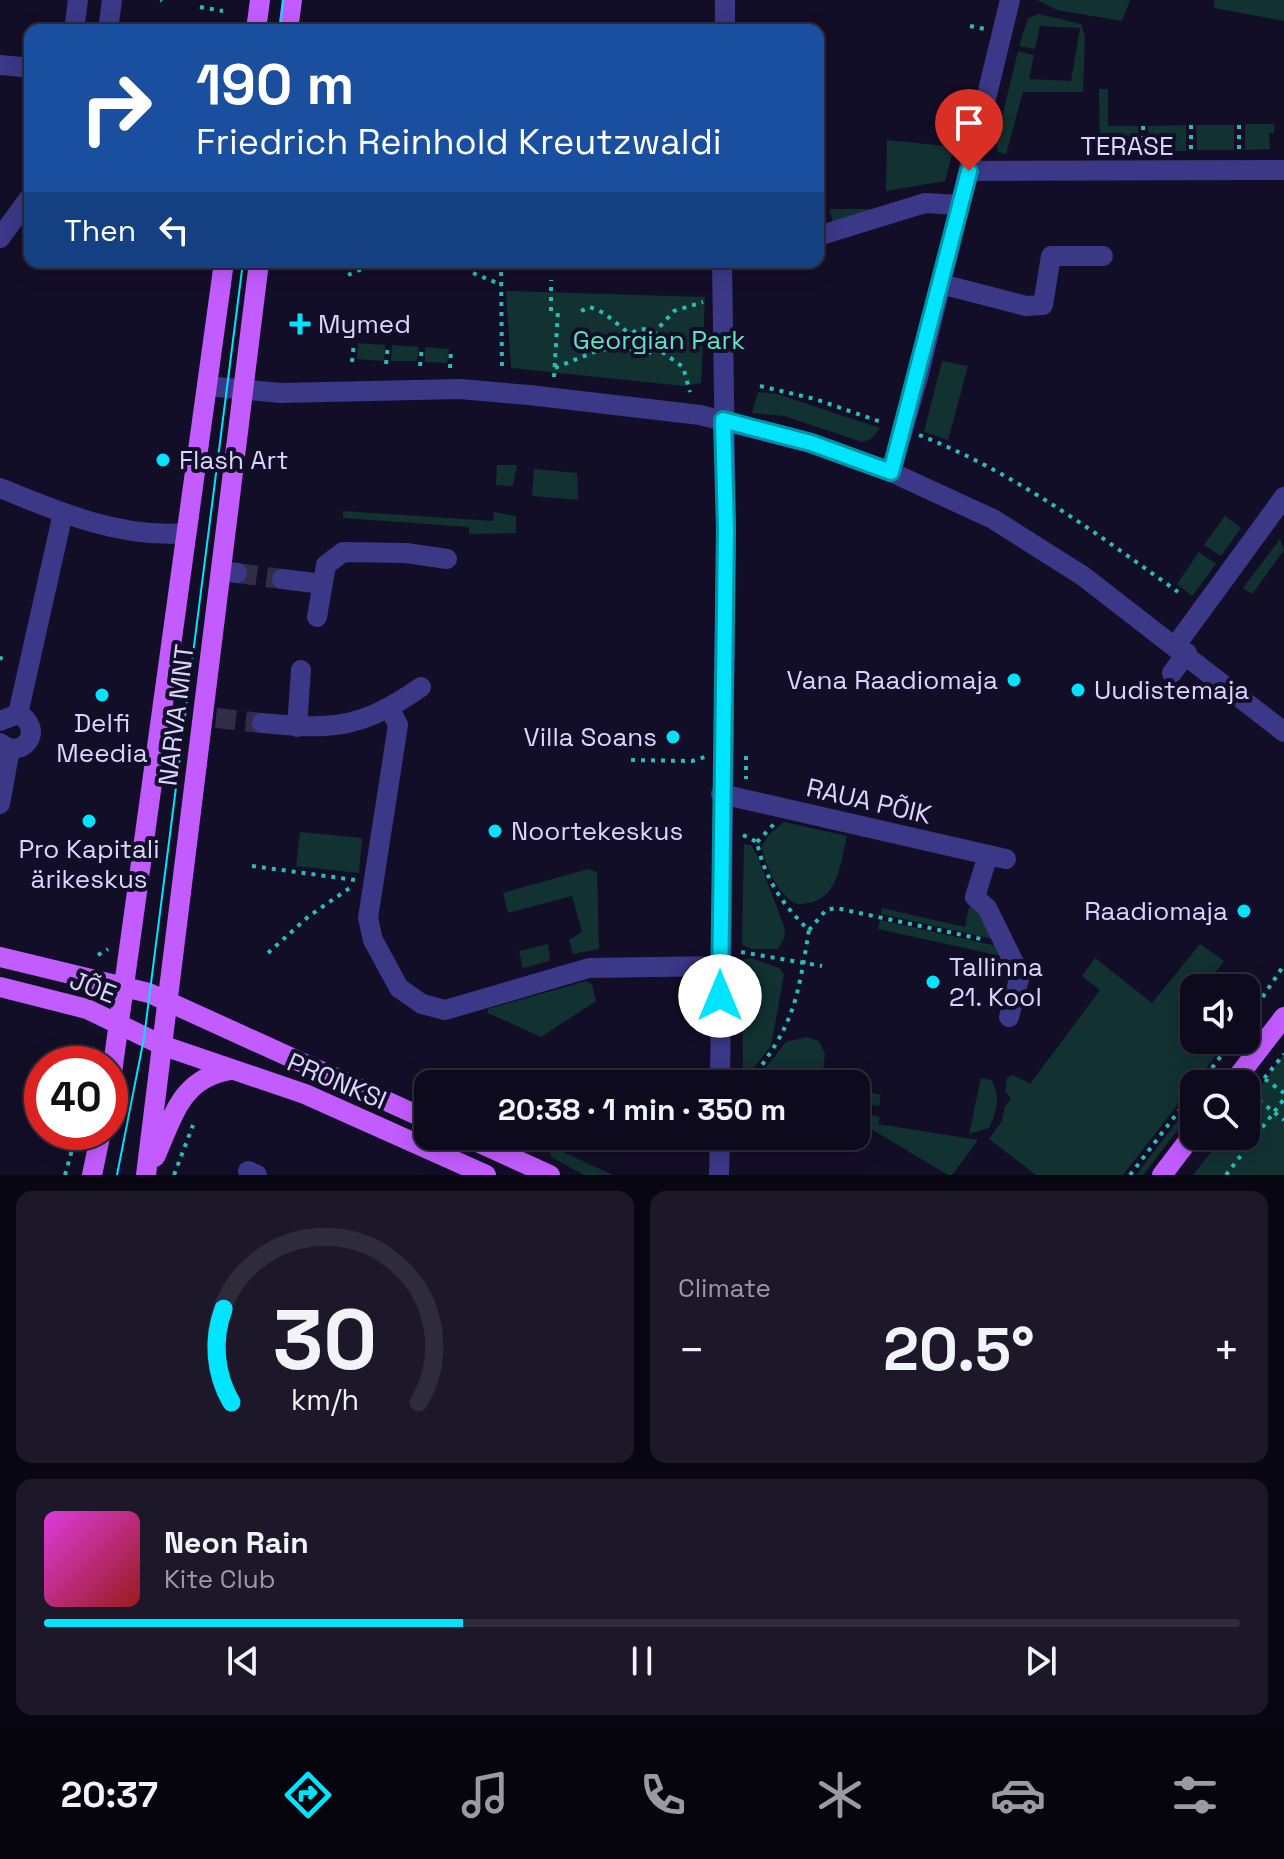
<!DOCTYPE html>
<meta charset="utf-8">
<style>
:root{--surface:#0e0a1d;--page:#1c182a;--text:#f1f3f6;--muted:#9b9aa4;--line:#2e2b3b;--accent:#01e4ff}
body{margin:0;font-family:"Space Grotesk",sans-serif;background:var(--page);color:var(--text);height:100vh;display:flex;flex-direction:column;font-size:30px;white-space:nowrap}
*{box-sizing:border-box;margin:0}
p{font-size:26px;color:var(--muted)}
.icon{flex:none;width:44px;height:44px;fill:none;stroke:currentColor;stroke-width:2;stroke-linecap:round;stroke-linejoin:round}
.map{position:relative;height:1175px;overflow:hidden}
.details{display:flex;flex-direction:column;gap:16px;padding:16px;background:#080610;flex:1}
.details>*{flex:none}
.top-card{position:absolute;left:24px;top:24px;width:800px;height:244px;border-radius:16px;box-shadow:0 4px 20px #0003,0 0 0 2px var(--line);background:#1a4fa0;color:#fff;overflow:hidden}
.fabs{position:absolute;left:1180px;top:974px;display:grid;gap:16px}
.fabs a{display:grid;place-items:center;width:80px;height:80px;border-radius:16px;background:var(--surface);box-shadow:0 4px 20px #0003,0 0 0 2px var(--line);font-size:40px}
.speed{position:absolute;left:24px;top:1046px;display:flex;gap:16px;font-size:40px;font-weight:700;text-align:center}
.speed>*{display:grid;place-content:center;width:104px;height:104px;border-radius:50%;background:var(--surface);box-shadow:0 4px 20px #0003,0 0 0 2px var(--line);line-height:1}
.speed .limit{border:12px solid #d22;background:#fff;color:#111}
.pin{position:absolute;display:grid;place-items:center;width:68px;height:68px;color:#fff;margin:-82px -34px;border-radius:50% 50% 50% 0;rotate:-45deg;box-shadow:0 0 8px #0007}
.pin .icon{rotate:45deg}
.me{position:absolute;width:88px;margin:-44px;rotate:0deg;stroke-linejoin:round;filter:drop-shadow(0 0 6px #0008)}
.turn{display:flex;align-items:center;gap:28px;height:168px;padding:0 40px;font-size:36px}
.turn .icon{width:104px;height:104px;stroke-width:2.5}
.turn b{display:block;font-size:56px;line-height:68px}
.then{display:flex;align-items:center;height:76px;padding:0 40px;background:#0003;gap:16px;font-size:30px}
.big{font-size:60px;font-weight:700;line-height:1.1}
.details .widget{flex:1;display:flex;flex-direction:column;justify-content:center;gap:12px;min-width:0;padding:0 28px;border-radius:16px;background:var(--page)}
.details .dial{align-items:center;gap:0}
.dial svg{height:208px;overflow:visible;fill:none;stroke:var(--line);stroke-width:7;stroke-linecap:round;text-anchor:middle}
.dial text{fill:var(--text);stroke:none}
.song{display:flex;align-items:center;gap:24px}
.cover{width:96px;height:96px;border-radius:12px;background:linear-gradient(135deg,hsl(300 70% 55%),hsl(0 70% 35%))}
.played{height:8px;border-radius:4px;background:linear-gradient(90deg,var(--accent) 35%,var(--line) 35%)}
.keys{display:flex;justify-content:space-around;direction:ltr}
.heat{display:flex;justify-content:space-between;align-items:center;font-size:44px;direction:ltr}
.details .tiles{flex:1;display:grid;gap:16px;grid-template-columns:1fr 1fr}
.widget:last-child{grid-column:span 2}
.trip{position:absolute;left:414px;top:1070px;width:456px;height:80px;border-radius:16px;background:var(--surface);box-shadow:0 4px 20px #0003,0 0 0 2px var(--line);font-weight:700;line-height:80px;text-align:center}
.tabs{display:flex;height:128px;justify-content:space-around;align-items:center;background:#06040c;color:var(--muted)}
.tabs .icon{width:56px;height:56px}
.tabs .current{color:var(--accent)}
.tabs b{font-size:36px;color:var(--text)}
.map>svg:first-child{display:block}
.green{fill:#113231}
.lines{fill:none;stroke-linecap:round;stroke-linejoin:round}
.minor-tunnel{stroke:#312c47;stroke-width:20;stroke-dasharray:20 10;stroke-linecap:butt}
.path{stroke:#2abdb5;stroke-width:4;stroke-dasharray:4 6;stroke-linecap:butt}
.minor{stroke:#3b3888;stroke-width:20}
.major{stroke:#c35cff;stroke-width:20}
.tram{stroke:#01e4ff;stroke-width:2}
.route-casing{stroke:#0194a6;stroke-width:20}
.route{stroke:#01e4ff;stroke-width:14}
.poi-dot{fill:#01e4ff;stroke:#130e27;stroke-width:3}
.labels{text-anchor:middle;stroke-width:8;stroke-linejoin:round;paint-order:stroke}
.street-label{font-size:26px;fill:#dad5ff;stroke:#130e27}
.poi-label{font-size:26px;fill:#dad5ff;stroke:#130e27;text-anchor:start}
.park-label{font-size:26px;fill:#5be5c3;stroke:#130e27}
</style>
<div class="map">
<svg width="1284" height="1175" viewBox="0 0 1284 1175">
<rect width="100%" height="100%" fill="#130e27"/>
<path class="green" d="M 1037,0 L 1130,0 L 1122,21 L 1057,10 Z
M 1215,0 L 1284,0 L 1284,21 L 1214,8 Z
M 1039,14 L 1081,24 L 1085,36 L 1083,92 L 1023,92 L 1006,154 L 998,152 L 996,142 L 1018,51 L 1034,55 L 1029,79 L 1071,81 L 1080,28 L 1040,26 L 1035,49 L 1019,46 L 1028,18 Z
M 1099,89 L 1108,89 L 1108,126 L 1138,126 L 1139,152 L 1100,152 Z
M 1245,124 L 1274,124 L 1274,133 L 1269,133 L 1270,149 L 1245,150 Z
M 1186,125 L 1186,151 L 1149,151 L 1148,126 Z
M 1196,125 L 1234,125 L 1234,150 L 1197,150 Z
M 887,140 L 954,147 L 945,181 L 886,191 Z
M 829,209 L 872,209 L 833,223 Z
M 506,291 L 705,297 L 701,383 L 684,386 L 511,368 Z
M 358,343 L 385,345 L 384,361 L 357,359 Z
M 392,345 L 419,347 L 417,361 L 391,361 Z
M 425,347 L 449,349 L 447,363 L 425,362 Z
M 942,361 L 968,366 L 948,440 L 924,432 Z
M 758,392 L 777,394 L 880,428 L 871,439 L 862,442 L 784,416 L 752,413 Z
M 497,465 L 517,465 L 513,486 L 496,485 Z
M 534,469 L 577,473 L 578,500 L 532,496 Z
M 343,511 L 493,521 L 494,512 L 516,516 L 516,533 L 469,534 L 469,527 L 343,518 Z
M 1225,516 L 1241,528 L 1221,556 L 1204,545 Z
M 1280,539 L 1284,550 L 1252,594 L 1243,588 Z
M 1199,552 L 1216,564 L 1192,596 L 1177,584 Z
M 784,822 L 847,836 C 839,868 838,905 797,904 C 776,893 768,869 761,847 L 770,834 Z
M 300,832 L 362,838 L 359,873 L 296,866 Z
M 744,844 L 751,845 L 757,855 L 784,926 L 785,936 L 778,949 L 752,949 L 742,945 Z
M 588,869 L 597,872 L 599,949 L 573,954 L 569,940 L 582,932 L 572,896 L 508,913 L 503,893 Z
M 969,907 L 976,909 L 993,939 L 881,914 L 882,908 L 965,927 Z
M 880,920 L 997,946 L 1001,956 L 878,929 Z
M 548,944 L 550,961 L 523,968 L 519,951 Z
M 1200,944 L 1224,961 L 1204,988 L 1194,988 L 1194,1001 L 1178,1023 L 1194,1040 L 1217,1054 L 1123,1175 L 1036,1175 L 989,1139 L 1002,1121 L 1005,1106 L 1011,1099 L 1005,1091 L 1007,1077 L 1013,1075 L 1030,1084 L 1100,990 L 1082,976 L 1095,958 L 1152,1003 Z
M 751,958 L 779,968 L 784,974 L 771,1046 L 743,1081 L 742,960 Z
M 586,981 L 592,984 L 596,1001 L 541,1037 L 488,1013 L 488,1009 Z
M 685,981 L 701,983 L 703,1006 L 683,1007 Z
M 806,1037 L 819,1041 L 825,1054 L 822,1084 L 753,1084 L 786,1042 Z
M 1284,1054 L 1284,1175 L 1193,1175 L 1224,1136 L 1246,1136 L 1246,1107 Z
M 981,1078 L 991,1080 C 1001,1095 997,1113 989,1128 L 969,1134 Z
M 856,1089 L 881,1095 L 879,1106 L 856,1101 Z
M 1194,1099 L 1194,1109 L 1143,1175 L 1136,1175 Z
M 856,1111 L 880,1117 L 878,1124 L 978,1140 L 952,1175 L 948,1175 L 856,1120 Z
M 550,1146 L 613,1175 L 584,1175 L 551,1157 Z"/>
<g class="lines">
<path class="minor-tunnel" d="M 237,573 L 282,579
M 216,718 L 262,723"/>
<path class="path" d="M 161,0 L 162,1
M 200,7 L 223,11
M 970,26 L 985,29
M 950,102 L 966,106
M 1191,125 L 1191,152
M 1239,125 L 1239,151
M 1143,126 L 1144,153
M 501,262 L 502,372
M 473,273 L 502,285
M 348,275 L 364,268 L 365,262
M 551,311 L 551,280
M 581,311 L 590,307 L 604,313 L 631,335
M629 342a13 13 0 1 1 26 0a13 13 0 1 1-26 0Z
M 653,334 L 674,311 L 703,302
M 654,346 L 683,367 L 690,392
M 352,362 L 354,343
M 386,364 L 388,345
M 420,366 L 422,347
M 450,368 L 451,349
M 555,368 L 594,352 L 629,343
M 554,377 L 558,311
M 760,386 L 815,399 L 884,423
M 919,435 C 1014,472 1096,533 1178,592
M 0,660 L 3,653
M 746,756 L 746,779
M 631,760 L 692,761 L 705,757
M 743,835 L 757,842 C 764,877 783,906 809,930 C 797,1003 794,1024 748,1084
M 757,842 L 774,824
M 252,866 L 355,880
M 809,930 L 826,910 L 836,908 L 981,939
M 741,952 L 822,966
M 268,953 L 309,916 L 354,885
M 98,955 L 108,949
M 1246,1022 L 1284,965
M 1265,1079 L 1284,1093
M 1200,1084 L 1233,1040
M 1258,1086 L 1284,1054
M 1251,1094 L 1284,1120
M 65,1175 L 77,1132
M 174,1175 L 193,1125
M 1130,1175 L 1194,1091
M 1226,1175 L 1284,1099"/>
<path class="minor" d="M 74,30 L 78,0
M 108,30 L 112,0
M 725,30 L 725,0
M 0,65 L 22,67
M 969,171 L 1284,170
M 818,236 L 925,203 L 960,205
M 0,238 L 30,197
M 941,284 L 1026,306 L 1043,305 L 1051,256 L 1103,256
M 207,386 L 281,393 L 460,389 L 529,395 L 700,415 L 811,443 L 891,472 L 993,519 L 1083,576 L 1284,732
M 891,472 L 919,374 L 1010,0
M 0,488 C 58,512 122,539 186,533
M 221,571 L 237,573
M 282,579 L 322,584
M 317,617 L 326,565 L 343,552 L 406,553 L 447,559
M 1176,645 L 1284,497
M 1172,673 L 1187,653
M 18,714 L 63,513
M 394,717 L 398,725 L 368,918 L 373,940 L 399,988 L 422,1004 L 445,1010 L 589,968 L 720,966
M 0,721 L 18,714 C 46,728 23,762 0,743
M 262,723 C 333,730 361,729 421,687
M 297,727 L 301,670
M 721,794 L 1006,859
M 0,804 L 10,749
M 988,855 L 975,897 L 987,908 L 1020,975 L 1009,1017
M 720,1084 L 726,529 L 722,262
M 248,1171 L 257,1175
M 719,1175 L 720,1136"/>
<path class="major" d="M 256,30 L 260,0
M 288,30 L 292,0
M 0,957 L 149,993 L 428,1120
M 0,987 L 87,1009 L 164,1046 L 305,1094 L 486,1175
M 1232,1084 L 1284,1017
M 110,1087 L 224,262
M 464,1136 L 550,1175
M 155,1157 C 174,1115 181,1078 231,1070
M 92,1175 L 101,1132
M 146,1175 L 259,262
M 1162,1175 L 1194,1133"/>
<path class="tram" d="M 280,30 L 283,0
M 117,1175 L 144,1038 L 243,262"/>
</g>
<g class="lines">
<defs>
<path id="route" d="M 720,996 L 726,529 L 723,420 L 811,443 L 891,472 L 969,171"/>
</defs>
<use href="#route" class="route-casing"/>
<use href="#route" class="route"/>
</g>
<g class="poi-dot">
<path d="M296 312h8v8h8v8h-8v8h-8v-8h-8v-8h8z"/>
<circle cx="163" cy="460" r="8"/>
<circle cx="1014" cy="680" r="8"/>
<circle cx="1078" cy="690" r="8"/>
<circle cx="102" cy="695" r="8"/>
<circle cx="673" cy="737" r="8"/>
<circle cx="89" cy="821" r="8"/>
<circle cx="495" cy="831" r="8"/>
<circle cx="1244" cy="911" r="8"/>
<circle cx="933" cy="982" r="8"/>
</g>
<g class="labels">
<g class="street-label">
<text x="1127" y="155">TERASE</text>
<text transform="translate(176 715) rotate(-83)" y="9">NARVA MNT</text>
<text transform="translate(869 801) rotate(13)" y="9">RAUA PÕIK</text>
<text transform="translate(93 987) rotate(21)" y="9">JÕE</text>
<text transform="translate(337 1081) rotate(23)" y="9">PRONKSI</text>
</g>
<g class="poi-label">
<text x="318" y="333">Mymed</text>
<text x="179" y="469">Flash Art</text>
<text x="998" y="689" text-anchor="end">Vana Raadiomaja</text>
<text x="1094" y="699">Uudistemaja</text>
<text x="102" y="732" text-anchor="middle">Delfi<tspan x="102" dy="30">Meedia</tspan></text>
<text x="657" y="746" text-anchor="end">Villa Soans</text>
<text x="511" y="840">Noortekeskus</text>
<text x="89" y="858" text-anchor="middle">Pro Kapitali<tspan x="89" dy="30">ärikeskus</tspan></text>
<text x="1228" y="920" text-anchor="end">Raadiomaja</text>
<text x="949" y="976">Tallinna<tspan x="949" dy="30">21. Kool</tspan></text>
</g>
<g class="park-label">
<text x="659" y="349">Georgian Park</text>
</g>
</g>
</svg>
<div class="fabs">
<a><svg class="icon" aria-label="sound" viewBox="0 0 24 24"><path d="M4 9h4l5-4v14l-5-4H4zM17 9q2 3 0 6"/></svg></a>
<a><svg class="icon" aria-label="search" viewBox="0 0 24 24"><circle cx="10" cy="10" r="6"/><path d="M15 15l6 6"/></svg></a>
</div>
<div class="speed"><div class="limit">40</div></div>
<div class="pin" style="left:969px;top:171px;background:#d93025"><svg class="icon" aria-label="arrive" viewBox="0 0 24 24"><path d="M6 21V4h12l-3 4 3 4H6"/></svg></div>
<svg class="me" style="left:720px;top:996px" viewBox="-20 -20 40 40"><circle r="19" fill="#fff"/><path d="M0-13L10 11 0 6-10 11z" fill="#01e4ff"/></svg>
<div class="trip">20:38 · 1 min · 350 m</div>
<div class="top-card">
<div class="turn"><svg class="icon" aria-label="right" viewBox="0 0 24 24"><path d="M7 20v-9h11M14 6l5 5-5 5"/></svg><div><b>190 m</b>Friedrich Reinhold Kreutzwaldi</div></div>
<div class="then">Then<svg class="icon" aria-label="left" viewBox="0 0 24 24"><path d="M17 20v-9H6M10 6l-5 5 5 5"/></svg></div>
</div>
</div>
<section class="details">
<div class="tiles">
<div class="widget dial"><svg viewBox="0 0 100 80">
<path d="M14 69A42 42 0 1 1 86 69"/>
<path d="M14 69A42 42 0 0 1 11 33" stroke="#01e4ff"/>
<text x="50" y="56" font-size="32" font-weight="700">30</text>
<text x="50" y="72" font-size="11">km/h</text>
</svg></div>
<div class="widget"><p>Climate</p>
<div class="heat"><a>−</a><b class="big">20.5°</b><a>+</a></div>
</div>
<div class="widget">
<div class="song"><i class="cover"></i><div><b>Neon Rain</b><p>Kite Club</p></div></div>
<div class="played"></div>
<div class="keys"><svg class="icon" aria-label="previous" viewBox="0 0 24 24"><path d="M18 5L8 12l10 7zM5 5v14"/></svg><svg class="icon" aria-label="pause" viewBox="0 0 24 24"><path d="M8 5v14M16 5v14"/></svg><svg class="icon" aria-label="next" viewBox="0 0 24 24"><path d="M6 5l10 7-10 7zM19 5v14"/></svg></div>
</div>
</div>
</section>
<nav class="tabs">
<b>20:37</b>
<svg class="icon current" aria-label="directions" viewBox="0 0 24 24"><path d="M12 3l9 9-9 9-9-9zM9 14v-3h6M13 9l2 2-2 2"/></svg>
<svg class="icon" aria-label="music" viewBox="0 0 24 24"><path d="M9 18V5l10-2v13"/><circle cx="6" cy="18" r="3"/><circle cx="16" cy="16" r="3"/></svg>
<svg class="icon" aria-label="phone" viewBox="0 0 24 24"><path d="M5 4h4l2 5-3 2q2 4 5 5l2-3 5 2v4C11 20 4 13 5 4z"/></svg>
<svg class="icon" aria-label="climate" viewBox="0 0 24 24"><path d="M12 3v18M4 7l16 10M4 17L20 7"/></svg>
<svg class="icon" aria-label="car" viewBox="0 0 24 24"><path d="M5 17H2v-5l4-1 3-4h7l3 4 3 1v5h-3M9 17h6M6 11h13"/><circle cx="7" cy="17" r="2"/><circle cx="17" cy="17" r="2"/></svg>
<svg class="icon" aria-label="filters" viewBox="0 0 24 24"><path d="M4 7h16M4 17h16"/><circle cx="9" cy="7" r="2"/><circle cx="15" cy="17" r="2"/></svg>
</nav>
